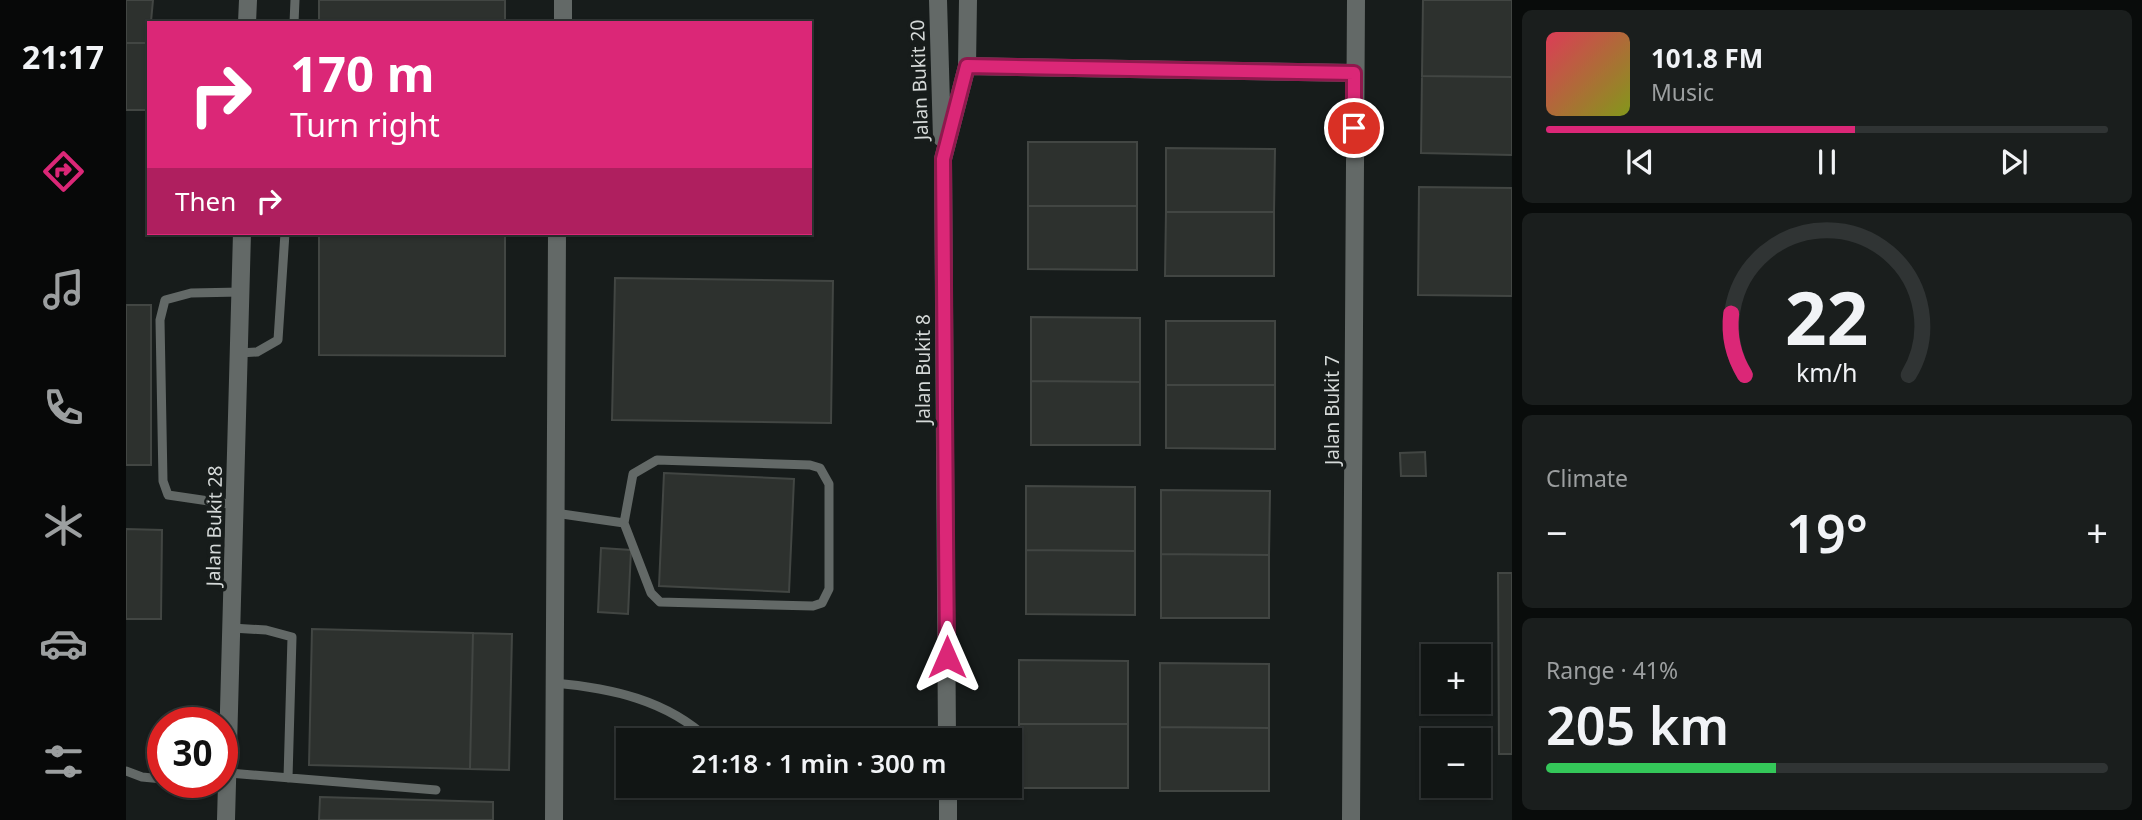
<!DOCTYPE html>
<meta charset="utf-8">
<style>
:root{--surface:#111514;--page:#1a1e1d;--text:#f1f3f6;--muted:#9c9fa0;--line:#303434;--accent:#db2777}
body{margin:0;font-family:"Noto Sans",sans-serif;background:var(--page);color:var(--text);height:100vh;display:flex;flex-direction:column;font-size:26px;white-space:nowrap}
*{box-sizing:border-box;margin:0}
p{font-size:23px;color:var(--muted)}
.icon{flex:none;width:38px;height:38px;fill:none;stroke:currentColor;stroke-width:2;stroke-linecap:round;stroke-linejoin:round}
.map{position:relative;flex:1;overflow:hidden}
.details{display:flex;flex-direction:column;gap:10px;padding:10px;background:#090c0b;width:630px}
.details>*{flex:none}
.top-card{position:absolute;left:21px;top:21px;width:665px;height:214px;border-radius:0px;box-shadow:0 2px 5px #0004,0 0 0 2px var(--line);background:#db2777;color:#fff;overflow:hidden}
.fabs{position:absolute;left:1295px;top:644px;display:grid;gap:14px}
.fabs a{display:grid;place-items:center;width:70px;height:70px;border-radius:0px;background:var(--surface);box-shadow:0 2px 5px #0004,0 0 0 2px var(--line);font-size:35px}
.speed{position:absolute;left:21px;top:707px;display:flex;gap:14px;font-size:35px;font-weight:700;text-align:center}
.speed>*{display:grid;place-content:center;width:91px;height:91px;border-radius:50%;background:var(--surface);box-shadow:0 2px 5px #0004,0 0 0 2px var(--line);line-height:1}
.speed .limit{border:10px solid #d22;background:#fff;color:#111}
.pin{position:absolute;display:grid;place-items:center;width:60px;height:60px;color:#fff;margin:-30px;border:4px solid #fff;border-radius:50%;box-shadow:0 2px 7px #0007}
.me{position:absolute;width:77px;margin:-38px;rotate:0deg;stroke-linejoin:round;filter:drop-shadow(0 0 5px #0008)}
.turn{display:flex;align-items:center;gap:24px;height:147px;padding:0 28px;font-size:32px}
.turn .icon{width:91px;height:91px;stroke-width:2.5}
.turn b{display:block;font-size:49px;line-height:60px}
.then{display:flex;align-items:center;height:66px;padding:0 28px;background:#0003;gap:14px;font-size:26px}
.big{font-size:52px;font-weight:600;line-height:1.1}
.details .card{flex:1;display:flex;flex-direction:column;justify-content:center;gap:10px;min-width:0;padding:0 24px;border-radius:10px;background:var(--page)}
.details .dial{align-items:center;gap:0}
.dial svg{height:182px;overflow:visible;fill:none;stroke:var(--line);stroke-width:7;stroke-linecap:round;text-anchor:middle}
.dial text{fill:var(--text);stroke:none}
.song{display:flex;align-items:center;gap:21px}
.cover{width:84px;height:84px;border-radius:10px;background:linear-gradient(135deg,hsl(350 70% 55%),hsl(70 70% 35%))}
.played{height:7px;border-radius:4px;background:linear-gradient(90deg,var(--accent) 55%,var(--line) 55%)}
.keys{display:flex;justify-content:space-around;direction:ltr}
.heat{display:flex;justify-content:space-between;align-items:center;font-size:38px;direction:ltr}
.charge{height:10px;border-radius:5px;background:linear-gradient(90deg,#34c759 41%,var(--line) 0)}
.trip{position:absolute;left:490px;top:728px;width:406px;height:70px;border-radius:0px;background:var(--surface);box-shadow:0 2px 5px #0004,0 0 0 2px var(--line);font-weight:600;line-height:70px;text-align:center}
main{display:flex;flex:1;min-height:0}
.menu{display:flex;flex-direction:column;width:126px;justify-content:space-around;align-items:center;background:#070808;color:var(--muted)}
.menu .icon{width:49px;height:49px}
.menu .selected{color:var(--accent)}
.menu b{font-size:32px;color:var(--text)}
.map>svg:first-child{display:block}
.building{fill:#2d312e;stroke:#424643;stroke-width:2}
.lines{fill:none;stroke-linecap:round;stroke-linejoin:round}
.lane{stroke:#636967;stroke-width:9}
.street{stroke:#636967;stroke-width:18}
.route-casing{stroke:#8e194d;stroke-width:18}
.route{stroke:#db2777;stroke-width:12}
.labels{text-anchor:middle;stroke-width:7;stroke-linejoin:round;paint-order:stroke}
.street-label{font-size:19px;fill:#d5d9d8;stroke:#171c1b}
</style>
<main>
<nav class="menu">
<b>21:17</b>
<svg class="icon selected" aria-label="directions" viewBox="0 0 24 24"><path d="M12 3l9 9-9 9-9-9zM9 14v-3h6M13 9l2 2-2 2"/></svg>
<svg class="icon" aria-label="music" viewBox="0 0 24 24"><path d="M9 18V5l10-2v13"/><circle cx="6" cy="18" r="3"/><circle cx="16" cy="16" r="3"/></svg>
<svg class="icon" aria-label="phone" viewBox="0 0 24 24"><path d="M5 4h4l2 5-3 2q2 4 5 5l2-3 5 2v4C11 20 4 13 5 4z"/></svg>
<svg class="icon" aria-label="climate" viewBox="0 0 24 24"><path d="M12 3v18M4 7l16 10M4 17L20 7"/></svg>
<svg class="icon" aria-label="car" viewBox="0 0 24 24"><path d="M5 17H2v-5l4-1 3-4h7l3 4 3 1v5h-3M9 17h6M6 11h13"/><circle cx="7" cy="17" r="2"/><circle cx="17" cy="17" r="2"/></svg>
<svg class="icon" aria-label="filters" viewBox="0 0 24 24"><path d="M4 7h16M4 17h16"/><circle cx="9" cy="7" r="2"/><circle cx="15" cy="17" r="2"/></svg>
</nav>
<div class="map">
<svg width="1386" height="820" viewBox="0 0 1386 820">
<rect width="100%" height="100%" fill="#171c1b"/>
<path class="building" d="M 0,0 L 27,0 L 23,43 L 0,43 Z
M 193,0 L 379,0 L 379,23 L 193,23 Z
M 1297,0 L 1386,0 L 1386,77 L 1296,76 Z
M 0,43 L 23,43 L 23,110 L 0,110 Z
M 1296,76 L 1386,77 L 1386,155 L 1295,153 Z
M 902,142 L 1011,142 L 1011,206 L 902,206 Z
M 1040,148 L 1149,149 L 1148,212 L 1040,212 Z
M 1293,187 L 1386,188 L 1386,296 L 1292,295 Z
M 902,206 L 1011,206 L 1011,270 L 902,269 Z
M 1040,212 L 1148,212 L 1148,276 L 1039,276 Z
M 193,233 L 379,233 L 379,356 L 193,355 Z
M 489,278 L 707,281 L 705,423 L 486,420 Z
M 0,305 L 25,305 L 25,465 L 0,465 Z
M 905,317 L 1014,318 L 1014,382 L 905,381 Z
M 1040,321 L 1149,321 L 1149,385 L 1040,385 Z
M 905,381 L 1014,382 L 1014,445 L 905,445 Z
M 1040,385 L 1149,385 L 1149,449 L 1040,448 Z
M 1299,452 L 1300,476 L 1275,476 L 1274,453 Z
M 538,473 L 668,479 L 663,592 L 533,586 Z
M 900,486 L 1009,487 L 1009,551 L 900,550 Z
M 1035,490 L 1144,491 L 1143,555 L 1035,554 Z
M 0,529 L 36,530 L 35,619 L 0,619 Z
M 475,548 L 505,550 L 502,614 L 472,612 Z
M 900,550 L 1009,551 L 1009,615 L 900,614 Z
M 1035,554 L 1143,555 L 1143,618 L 1035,618 Z
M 1372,573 L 1386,573 L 1386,754 L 1373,754 Z
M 186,629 L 347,633 L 344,769 L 183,765 Z
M 347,633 L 386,634 L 383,770 L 344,769 Z
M 893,660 L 1002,661 L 1002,724 L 893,724 Z
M 1034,663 L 1143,664 L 1143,728 L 1034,727 Z
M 893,724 L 1002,724 L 1002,788 L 893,788 Z
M 1034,727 L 1143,728 L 1143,791 L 1034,791 Z
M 194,797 L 367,802 L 367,820 L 193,820 Z"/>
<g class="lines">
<path class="lane" d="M 168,23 L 169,0
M 113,353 L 131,352 L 152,340 L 159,233
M 531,460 L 684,465 L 694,468 L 703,484 L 703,589 L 696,603 L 687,606 L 534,602 L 525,593 L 498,523 L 507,474 Z
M 110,505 L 42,495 L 37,481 L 34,320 L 39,300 L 65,293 L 115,292
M 429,513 L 498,523
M 106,628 L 140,630 L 166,637 L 162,778
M 428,683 C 485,688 541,700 583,740
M 0,771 L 16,777 L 37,779
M 103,773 L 310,790
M 72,782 L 103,785"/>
<path class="street" d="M 812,0 L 816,138
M 121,23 L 122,0
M 437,23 L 437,0
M 841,66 L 1228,73
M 821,740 L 817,159 L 841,66 L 842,0
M 822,786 L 822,820
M 100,820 L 116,233
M 428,820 L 431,233
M 1225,820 L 1230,0"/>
</g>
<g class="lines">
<defs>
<path id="route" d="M 821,657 L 817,159 L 841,66 L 1228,73 L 1228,128"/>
</defs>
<use href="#route" class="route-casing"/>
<use href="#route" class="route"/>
</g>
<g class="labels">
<g class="street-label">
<text transform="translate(793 80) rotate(-92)" y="7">Jalan Bukit 20</text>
<text transform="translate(797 369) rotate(-90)" y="7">Jalan Bukit 8</text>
<text transform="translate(1206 410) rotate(-90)" y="7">Jalan Bukit 7</text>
<text transform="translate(88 526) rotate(-89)" y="7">Jalan Bukit 28</text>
</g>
</g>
</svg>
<div class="fabs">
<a>+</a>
<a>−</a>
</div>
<div class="speed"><div class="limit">30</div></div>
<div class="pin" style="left:1228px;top:128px;background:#d93025"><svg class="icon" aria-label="arrive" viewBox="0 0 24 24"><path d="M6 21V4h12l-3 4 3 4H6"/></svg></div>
<svg class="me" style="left:821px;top:657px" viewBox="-20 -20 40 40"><path d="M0-17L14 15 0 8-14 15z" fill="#db2777" stroke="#fff" stroke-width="4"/></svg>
<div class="trip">21:18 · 1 min · 300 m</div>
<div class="top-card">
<div class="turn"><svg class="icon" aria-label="right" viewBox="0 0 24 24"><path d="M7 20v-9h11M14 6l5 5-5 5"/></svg><div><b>170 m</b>Turn right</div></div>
<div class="then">Then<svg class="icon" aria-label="right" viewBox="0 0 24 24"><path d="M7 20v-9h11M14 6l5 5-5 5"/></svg></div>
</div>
</div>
<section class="details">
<div class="card">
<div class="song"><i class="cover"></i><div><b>101.8 FM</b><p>Music</p></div></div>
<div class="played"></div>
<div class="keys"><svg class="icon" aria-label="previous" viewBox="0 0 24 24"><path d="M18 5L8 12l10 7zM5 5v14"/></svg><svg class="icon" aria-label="pause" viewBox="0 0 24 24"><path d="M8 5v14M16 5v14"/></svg><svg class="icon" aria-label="next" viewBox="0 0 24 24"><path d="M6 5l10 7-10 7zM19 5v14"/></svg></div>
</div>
<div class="card dial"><svg viewBox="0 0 100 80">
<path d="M14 69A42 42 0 1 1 86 69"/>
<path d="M14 69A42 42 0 0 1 8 42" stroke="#db2777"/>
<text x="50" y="56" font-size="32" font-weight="700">22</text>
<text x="50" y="72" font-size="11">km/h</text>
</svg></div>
<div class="card"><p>Climate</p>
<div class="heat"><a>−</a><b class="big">19°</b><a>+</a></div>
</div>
<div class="card"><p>Range · 41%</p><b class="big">205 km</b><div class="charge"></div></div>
</section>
</main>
